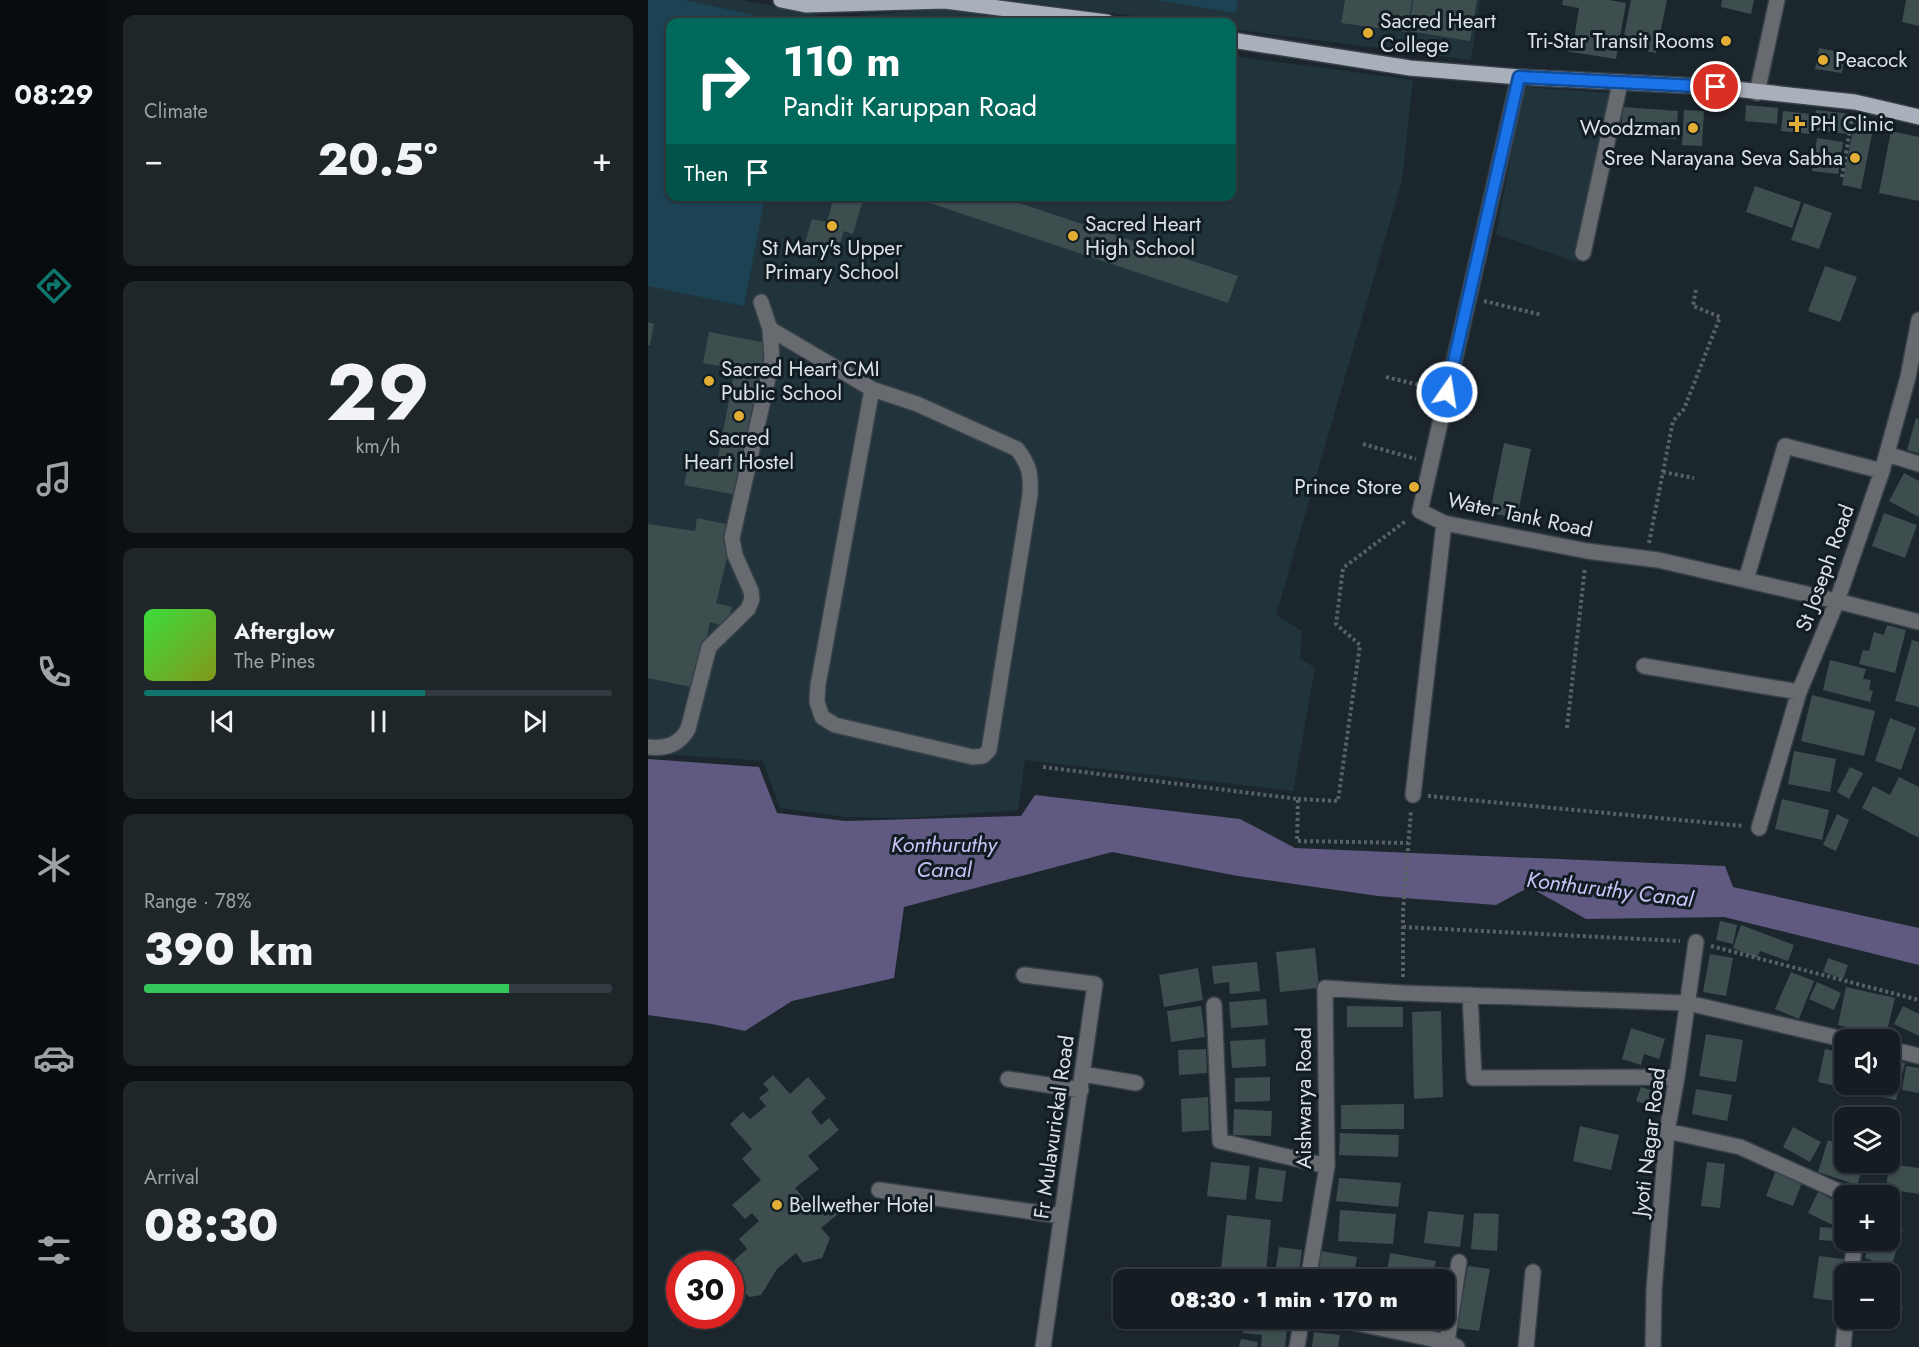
<!DOCTYPE html>
<meta charset="utf-8">
<style>
:root{--surface:#151d22;--page:#1e262a;--text:#f1f3f6;--muted:#9da2a5;--line:#343b40;--accent:#0f766e}
body{margin:0;font-family:Jost,sans-serif;background:var(--page);color:var(--text);height:100vh;display:flex;flex-direction:column;font-size:22px;white-space:nowrap}
*{box-sizing:border-box;margin:0}
p{font-size:20px;color:var(--muted)}
.icon{flex:none;width:33px;height:33px;fill:none;stroke:currentColor;stroke-width:2;stroke-linecap:round;stroke-linejoin:round}
.map{position:relative;flex:1;overflow:hidden}
.drawer{display:flex;flex-direction:column;gap:15px;padding:15px;background:#0c1013;width:540px}
.drawer>*{flex:none}
.top-card{position:absolute;left:18px;top:18px;width:570px;height:183px;border-radius:12px;box-shadow:0 2px 4px #0004,0 0 0 2px var(--line);background:#00695c;color:#fff;overflow:hidden}
.fabs{position:absolute;left:1186px;top:1029px;display:grid;gap:12px}
.fabs a{display:grid;place-items:center;width:66px;height:66px;border-radius:12px;background:var(--surface);box-shadow:0 2px 4px #0004,0 0 0 2px var(--line);font-size:30px}
.speed{position:absolute;left:18px;top:1251px;display:flex;gap:12px;font-size:30px;font-weight:700;text-align:center}
.speed>*{display:grid;place-content:center;width:78px;height:78px;border-radius:50%;background:var(--surface);box-shadow:0 2px 4px #0004,0 0 0 2px var(--line);line-height:1}
.speed .limit{border:9px solid #d22;background:#fff;color:#111}
.pin{position:absolute;display:grid;place-items:center;width:51px;height:51px;color:#fff;margin:-26px;border:3px solid #fff;border-radius:50%;box-shadow:0 2px 6px #0007}
.me{position:absolute;width:66px;margin:-33px;rotate:13deg;stroke-linejoin:round;filter:drop-shadow(0 0 4px #0008)}
.turn{display:flex;align-items:center;gap:21px;height:126px;padding:0 18px;font-size:27px}
.turn .icon{width:78px;height:78px;stroke-width:2.5}
.turn b{display:block;font-size:42px;line-height:51px}
.then{display:flex;align-items:center;height:57px;padding:0 18px;background:#0003;gap:12px;font-size:22px}
.big{font-size:45px;font-weight:800;line-height:1.1}
.drawer .tile{flex:1;display:flex;flex-direction:column;justify-content:center;gap:9px;min-width:0;padding:0 21px;border-radius:12px;background:var(--page)}
.drawer .dial{align-items:center;gap:0}
.dial b{font-size:78px;line-height:1}
.song{display:flex;align-items:center;gap:18px}
.cover{width:72px;height:72px;border-radius:9px;background:linear-gradient(135deg,hsl(120 70% 55%),hsl(70 70% 35%))}
.played{height:6px;border-radius:3px;background:linear-gradient(90deg,var(--accent) 60%,var(--line) 60%)}
.keys{display:flex;justify-content:space-around;direction:ltr}
.heat{display:flex;justify-content:space-between;align-items:center;font-size:33px;direction:ltr}
.charge{height:9px;border-radius:4px;background:linear-gradient(90deg,#34c759 78%,var(--line) 0)}
.trip{position:absolute;left:465px;top:1269px;width:342px;height:60px;border-radius:12px;background:var(--surface);box-shadow:0 2px 4px #0004,0 0 0 2px var(--line);font-weight:800;line-height:60px;text-align:center}
main{display:flex;flex:1;min-height:0}
.tabs{display:flex;flex-direction:column;width:108px;justify-content:space-around;align-items:center;background:#080c0e;color:var(--muted)}
.tabs .icon{width:42px;height:42px}
.tabs .active{color:var(--accent)}
.tabs b{font-size:27px;color:var(--text)}
.map>svg:first-child{display:block}
.built{fill:#21343c}
.green{fill:#1d4253}
.water{fill:#605981}
.building{fill:#3e4e4f}
.lines{fill:none;stroke-linecap:round;stroke-linejoin:round}
.minor-casing{stroke:#374147;stroke-width:18}
.major-casing{stroke:#374147;stroke-width:18}
.path{stroke:#576166;stroke-width:4;stroke-dasharray:3 3;stroke-linecap:butt}
.minor{stroke:#676a6f;stroke-width:15}
.major{stroke:#aab0bb;stroke-width:15}
.route-casing{stroke:#114b97;stroke-width:15}
.route{stroke:#1a73e8;stroke-width:10}
.poi-dot{fill:#e3ae35;stroke:#121d23;stroke-width:2}
.labels{text-anchor:middle;stroke-width:6;stroke-linejoin:round;paint-order:stroke}
.poi-label{font-size:21px;fill:#dbe2e6;stroke:#121d23;text-anchor:start}
.street-label{font-size:21px;fill:#dbe2e6;stroke:#121d23}
.water-label{font-size:22px;font-style:italic;fill:#cac3f8;stroke:#121d23}
</style>
<main>
<nav class="tabs">
<b>08:29</b>
<svg class="icon active" aria-label="directions" viewBox="0 0 24 24"><path d="M12 3l9 9-9 9-9-9zM9 14v-3h6M13 9l2 2-2 2"/></svg>
<svg class="icon" aria-label="music" viewBox="0 0 24 24"><path d="M9 18V5l10-2v13"/><circle cx="6" cy="18" r="3"/><circle cx="16" cy="16" r="3"/></svg>
<svg class="icon" aria-label="phone" viewBox="0 0 24 24"><path d="M5 4h4l2 5-3 2q2 4 5 5l2-3 5 2v4C11 20 4 13 5 4z"/></svg>
<svg class="icon" aria-label="climate" viewBox="0 0 24 24"><path d="M12 3v18M4 7l16 10M4 17L20 7"/></svg>
<svg class="icon" aria-label="car" viewBox="0 0 24 24"><path d="M5 17H2v-5l4-1 3-4h7l3 4 3 1v5h-3M9 17h6M6 11h13"/><circle cx="7" cy="17" r="2"/><circle cx="17" cy="17" r="2"/></svg>
<svg class="icon" aria-label="filters" viewBox="0 0 24 24"><path d="M4 7h16M4 17h16"/><circle cx="9" cy="7" r="2"/><circle cx="15" cy="17" r="2"/></svg>
</nav>
<section class="drawer">
<div class="tile"><p>Climate</p>
<div class="heat"><a>−</a><b class="big">20.5°</b><a>+</a></div>
</div>
<div class="tile dial"><b>29</b><p>km/h</p></div>
<div class="tile">
<div class="song"><i class="cover"></i><div><b>Afterglow</b><p>The Pines</p></div></div>
<div class="played"></div>
<div class="keys"><svg class="icon" aria-label="previous" viewBox="0 0 24 24"><path d="M18 5L8 12l10 7zM5 5v14"/></svg><svg class="icon" aria-label="pause" viewBox="0 0 24 24"><path d="M8 5v14M16 5v14"/></svg><svg class="icon" aria-label="next" viewBox="0 0 24 24"><path d="M6 5l10 7-10 7zM19 5v14"/></svg></div>
</div>
<div class="tile"><p>Range · 78%</p><b class="big">390 km</b><div class="charge"></div></div>
<div class="tile"><p>Arrival</p><b class="big">08:30</b></div>
</section>
<div class="map">
<svg width="1271" height="1347" viewBox="0 0 1271 1347">
<rect width="100%" height="100%" fill="#1c272d"/>
<path class="built" d="M 0,0 L 94,0 L 182,18 L 294,9 L 379,22 L 22,22 L 22,196 L 584,196 L 584,56 L 765,80 L 754,180 L 628,615 L 654,631 L 652,658 L 667,668 L 645,791 L 377,760 L 370,810 L 260,818 L 198,817 L 132,808 L 115,761 L 0,753 Z
M 362,0 L 832,0 L 823,60 L 584,29 L 584,22 L 533,22 Z
M 876,87 L 961,93 L 928,262 L 848,234 Z"/>
<path class="green" d="M 0,0 L 37,0 L 137,22 L 22,22 L 22,196 L 117,197 L 96,306 L 0,286 Z
M 509,0 L 590,0 L 588,13 Z"/>
<path class="water" d="M 0,759 L 111,767 L 129,813 L 198,821 L 373,816 L 387,795 L 592,819 L 647,848 L 1077,866 L 1085,887 L 1271,928 L 1271,965 L 1076,917 L 938,919 L 881,887 L 848,905 L 730,896 L 590,876 L 464,852 L 256,907 L 246,978 L 144,1001 L 97,1031 L 64,1024 L 0,1015 Z"/>
<path class="building" d="M 697,0 L 764,0 L 759,32 L 693,23 Z
M 765,0 L 829,0 L 822,41 L 761,31 Z
M 915,0 L 961,0 L 978,3 L 968,59 L 917,51 L 920,38 L 926,39 L 931,8 L 914,5 Z
M 983,0 L 1019,0 L 1008,53 L 974,46 Z
M 1074,0 L 1106,0 L 1103,14 L 1073,7 Z
M 1258,0 L 1271,0 L 1271,26 L 1254,22 Z
M 1171,48 L 1197,53 L 1194,73 L 1167,69 Z
M 1098,105 L 1130,108 L 1129,124 L 1097,121 Z
M 975,107 L 1030,111 L 1028,139 L 973,136 Z
M 1036,110 L 1056,111 L 1054,146 L 1034,145 Z
M 1168,110 L 1202,114 L 1199,134 L 1166,130 Z
M 1135,111 L 1164,114 L 1162,134 L 1133,131 Z
M 1208,115 L 1227,119 L 1213,189 L 1194,185 Z
M 1243,131 L 1271,137 L 1271,201 L 1231,193 Z
M 1169,138 L 1195,142 L 1190,174 L 1164,171 Z
M 1107,186 L 1153,202 L 1144,228 L 1098,212 Z
M 186,196 L 216,196 L 205,234 L 196,231 L 192,243 L 184,241 L 181,250 L 157,243 L 164,219 L 179,222 Z
M 261,196 L 350,196 L 590,276 L 580,303 Z
M 1156,203 L 1184,213 L 1171,249 L 1143,240 Z
M 1177,266 L 1209,277 L 1192,322 L 1160,311 Z
M 0,322 L 6,324 L 2,345 L 0,345 Z
M 61,332 L 118,343 L 89,495 L 36,485 L 41,463 L 68,468 L 87,369 L 55,363 Z
M 1268,418 L 1271,419 L 1271,453 L 1259,450 Z
M 856,443 L 883,449 L 869,518 L 842,513 Z
M 1256,473 L 1271,481 L 1271,517 L 1241,501 Z
M 1236,513 L 1269,525 L 1257,558 L 1224,546 Z
M 49,518 L 87,526 L 68,603 L 84,607 L 79,627 L 62,622 L 48,688 L 0,678 L 0,524 L 47,531 Z
M 1239,625 L 1258,630 L 1247,673 L 1211,664 L 1215,650 L 1221,651 L 1226,632 L 1236,635 Z
M 1264,640 L 1271,642 L 1271,707 L 1247,701 Z
M 1182,660 L 1218,669 L 1215,679 L 1223,680 L 1221,690 L 1225,691 L 1222,702 L 1175,690 Z
M 1164,695 L 1227,711 L 1216,756 L 1153,741 Z
M 1242,718 L 1268,728 L 1253,770 L 1227,761 Z
M 1146,751 L 1188,759 L 1182,792 L 1140,784 Z
M 1202,767 L 1215,773 L 1201,799 L 1189,792 Z
M 1251,777 L 1271,787 L 1271,838 L 1214,808 L 1225,786 L 1242,795 Z
M 1134,799 L 1181,810 L 1174,840 L 1127,829 Z
M 1189,814 L 1201,820 L 1188,851 L 1175,845 Z
M 1072,921 L 1089,925 L 1085,944 L 1068,940 Z
M 1093,925 L 1146,945 L 1140,961 L 1112,951 L 1109,958 L 1085,948 Z
M 667,948 L 671,988 L 632,992 L 628,952 Z
M 1062,954 L 1085,958 L 1078,996 L 1055,992 Z
M 1180,958 L 1200,965 L 1195,979 L 1175,972 Z
M 609,962 L 612,991 L 582,994 L 581,982 L 566,984 L 564,966 Z
M 550,968 L 555,1000 L 516,1007 L 511,975 Z
M 1143,972 L 1166,981 L 1151,1019 L 1127,1009 Z
M 1169,982 L 1193,993 L 1186,1010 L 1161,999 Z
M 1198,987 L 1247,998 L 1238,1035 L 1190,1025 Z
M 618,999 L 620,1025 L 583,1028 L 581,1002 Z
M 553,1006 L 557,1037 L 523,1042 L 519,1011 Z
M 699,1006 L 755,1007 L 755,1027 L 699,1027 Z
M 1255,1006 L 1271,1014 L 1271,1036 L 1246,1024 Z
M 793,1011 L 795,1097 L 766,1099 L 764,1012 Z
M 983,1028 L 1017,1039 L 1011,1059 L 996,1054 L 993,1065 L 974,1059 Z
M 1058,1034 L 1095,1040 L 1088,1082 L 1051,1076 Z
M 617,1039 L 618,1066 L 584,1068 L 582,1041 Z
M 558,1049 L 559,1073 L 531,1075 L 530,1050 Z
M 1177,1049 L 1197,1053 L 1197,1084 L 1235,1084 L 1232,1096 L 1170,1082 Z
M 1242,1060 L 1257,1063 L 1248,1100 L 1234,1097 L 1236,1084 L 1242,1084 Z
M 1258,1066 L 1271,1068 L 1271,1093 L 1254,1090 Z
M 125,1075 L 142,1094 L 160,1077 L 178,1098 L 163,1112 L 173,1125 L 181,1118 L 191,1130 L 160,1156 L 171,1169 L 147,1188 L 167,1212 L 180,1202 L 190,1214 L 173,1228 L 182,1238 L 174,1258 L 155,1263 L 148,1253 L 129,1269 L 113,1295 L 102,1297 L 83,1284 L 84,1262 L 99,1249 L 91,1239 L 111,1221 L 104,1213 L 97,1219 L 84,1205 L 113,1180 L 94,1159 L 104,1149 L 82,1124 L 95,1112 L 102,1119 L 118,1106 L 111,1098 L 121,1090 L 115,1084 Z
M 622,1077 L 622,1101 L 587,1102 L 587,1078 Z
M 993,1087 L 1022,1096 L 1017,1110 L 988,1101 Z
M 1048,1089 L 1084,1095 L 1079,1121 L 1044,1114 Z
M 560,1097 L 561,1130 L 534,1132 L 533,1099 Z
M 756,1104 L 756,1129 L 693,1129 L 693,1105 Z
M 586,1109 L 624,1111 L 623,1136 L 585,1135 Z
M 932,1126 L 971,1135 L 963,1170 L 925,1161 Z
M 1145,1127 L 1173,1142 L 1162,1162 L 1135,1147 Z
M 692,1133 L 751,1135 L 750,1157 L 691,1155 Z
M 1180,1140 L 1197,1146 L 1197,1162 L 1217,1162 L 1209,1185 L 1170,1172 Z
M 563,1162 L 602,1166 L 598,1200 L 559,1196 Z
M 1059,1162 L 1077,1164 L 1072,1208 L 1053,1206 Z
M 1241,1164 L 1271,1168 L 1271,1194 L 1238,1189 Z
M 611,1167 L 638,1171 L 634,1202 L 607,1199 Z
M 1128,1170 L 1155,1180 L 1145,1206 L 1118,1196 Z
M 691,1178 L 753,1183 L 750,1207 L 688,1201 Z
M 1170,1192 L 1197,1206 L 1197,1231 L 1160,1213 Z
M 692,1210 L 748,1214 L 745,1244 L 690,1241 Z
M 780,1211 L 816,1215 L 812,1247 L 776,1243 Z
M 826,1213 L 851,1214 L 849,1251 L 823,1249 Z
M 579,1215 L 623,1220 L 618,1273 L 573,1268 Z
M 1242,1226 L 1255,1230 L 1243,1267 L 1217,1258 L 1222,1240 L 1242,1240 Z
M 1172,1227 L 1188,1228 L 1187,1241 L 1171,1240 Z
M 631,1247 L 654,1250 L 650,1280 L 626,1280 Z
M 673,1251 L 709,1257 L 705,1280 L 669,1280 Z
M 742,1253 L 788,1261 L 784,1280 L 738,1279 Z
M 1171,1256 L 1202,1260 L 1197,1274 L 1196,1302 L 1165,1298 Z
M 820,1266 L 842,1269 L 831,1331 L 809,1328 Z
M 1242,1303 L 1255,1306 L 1252,1317 L 1242,1315 Z
M 596,1318 L 640,1318 L 637,1347 L 613,1347 L 614,1335 L 595,1333 Z
M 666,1332 L 692,1335 L 690,1347 L 664,1347 Z
M 593,1339 L 610,1342 L 609,1347 L 591,1347 Z"/>
<g class="lines">
<defs>
<path id="minor" d="M 871,77 L 772,511 L 796,523 L 939,551 L 1010,560 L 1189,601 L 1271,622
M 1109,93 L 1129,0
M 935,253 L 972,83
M 122,329 L 224,389 L 269,404 L 369,449 C 382,466 383,474 382,495 L 341,750 L 335,756 L 325,757 L 187,725 L 174,717 L 169,702 L 170,685 L 224,389
M 1239,454 L 1271,464
M 1098,580 L 1137,446 L 1234,471
M 996,666 L 1151,692
M 0,747 C 18,749 31,745 40,729 L 61,647 L 100,609 L 104,599 L 103,591 L 87,555 L 84,538 L 124,360 L 122,329 L 113,302
M 765,795 L 796,523
M 1111,828 L 1151,692 L 1189,601 L 1234,471 L 1260,377 L 1271,320
M 376,975 L 447,984 L 395,1347
M 822,995 L 826,1078 L 1029,1077
M 566,1005 L 572,1141 L 679,1166
M 1242,1049 L 1271,1056
M 435,1074 L 488,1083
M 360,1079 L 433,1090
M 1019,1131 L 1092,1147 L 1201,1196
M 231,1190 L 414,1216
M 1203,1274 L 1207,1240
M 660,1280 L 679,1166 L 677,988 L 754,993 L 1040,1003 L 1199,1040
M 684,1318 L 799,1342 L 809,1347
M 799,1342 L 811,1262
M 649,1347 L 654,1318
M 878,1347 L 885,1272
M 1005,1347 L 1006,1290 L 1019,1131 L 1029,1077 L 1048,942
M 1195,1347 L 1198,1318"/>
<path id="major" d="M 133,0 L 158,5 L 297,1 L 459,22
M 584,40 L 762,68 L 871,77 L 1068,87 L 1207,102 L 1271,117"/>
</defs>
<use href="#minor" class="minor-casing"/>
<use href="#major" class="major-casing"/>
<path class="path" d="M 1194,177 L 1204,118
M 836,301 L 894,315
M 738,377 L 784,388
M 715,444 L 768,459
M 1015,472 L 1046,478
M 1001,543 L 1025,421 L 1036,409 L 1072,317 L 1045,306 L 1048,289
M 919,728 L 937,567
M 395,767 L 650,799 L 649,841 L 760,843
M 780,796 L 1095,826
M 650,799 L 690,801 L 712,645 L 688,624 L 695,568 L 759,520
M 755,927 L 1032,941
M 1063,946 L 1271,1000
M 755,977 L 755,912 L 763,811"/>
<use href="#minor" class="minor"/>
<use href="#major" class="major"/>
</g>
<g class="lines">
<defs>
<path id="route" d="M 799,392 L 871,77 L 1068,87"/>
</defs>
<use href="#route" class="route-casing"/>
<use href="#route" class="route"/>
</g>
<g class="poi-dot">
<circle cx="720" cy="33" r="6"/>
<circle cx="1078" cy="41" r="6"/>
<circle cx="1175" cy="60" r="6"/>
<path d="M1146 115h6v6h6v6h-6v6h-6v-6h-6v-6h6z"/>
<circle cx="1045" cy="128" r="6"/>
<circle cx="1207" cy="158" r="6"/>
<circle cx="184" cy="226" r="6"/>
<circle cx="425" cy="236" r="6"/>
<circle cx="61" cy="381" r="6"/>
<circle cx="91" cy="416" r="6"/>
<circle cx="766" cy="487" r="6"/>
<circle cx="129" cy="1205" r="6"/>
</g>
<g class="labels">
<g class="poi-label">
<text x="732" y="28">Sacred Heart<tspan x="732" dy="24">College</tspan></text>
<text x="1066" y="48" text-anchor="end">Tri-Star Transit Rooms</text>
<text x="1187" y="67">Peacock</text>
<text x="1162" y="131">PH Clinic</text>
<text x="1033" y="135" text-anchor="end">Woodzman</text>
<text x="1195" y="165" text-anchor="end">Sree Narayana Seva Sabha</text>
<text x="437" y="231">Sacred Heart<tspan x="437" dy="24">High School</tspan></text>
<text x="184" y="255" text-anchor="middle">St Mary's Upper<tspan x="184" dy="24">Primary School</tspan></text>
<text x="73" y="376">Sacred Heart CMI<tspan x="73" dy="24">Public School</tspan></text>
<text x="91" y="445" text-anchor="middle">Sacred<tspan x="91" dy="24">Heart Hostel</tspan></text>
<text x="754" y="494" text-anchor="end">Prince Store</text>
<text x="141" y="1212">Bellwether Hotel</text>
</g>
<g class="street-label">
<text transform="translate(872 515) rotate(12)" y="7">Water Tank Road</text>
<text transform="translate(1177 568) rotate(-70)" y="7">St Joseph Road</text>
<text transform="translate(656 1098) rotate(-90)" y="7">Aishwarya Road</text>
<text transform="translate(406 1127) rotate(-82)" y="7">Fr Mulavurickal Road</text>
<text transform="translate(1001 1142) rotate(-83)" y="7">Jyoti Nagar Road</text>
</g>
<g class="water-label">
<text x="296" y="852">Konthuruthy<tspan x="296" dy="25">Canal</tspan></text>
<text transform="translate(962 889) rotate(7)" y="8">Konthuruthy Canal</text>
</g>
</g>
</svg>
<div class="fabs">
<a><svg class="icon" aria-label="sound" viewBox="0 0 24 24"><path d="M4 9h4l5-4v14l-5-4H4zM17 9q2 3 0 6"/></svg></a>
<a><svg class="icon" aria-label="layers" viewBox="0 0 24 24"><path d="M12 4l9 5-9 5-9-5zM3 14l9 5 9-5"/></svg></a>
<a>+</a>
<a>−</a>
</div>
<div class="speed"><div class="limit">30</div></div>
<div class="pin" style="left:1068px;top:87px;background:#d93025"><svg class="icon" aria-label="arrive" viewBox="0 0 24 24"><path d="M6 21V4h12l-3 4 3 4H6"/></svg></div>
<svg class="me" style="left:799px;top:392px" viewBox="-20 -20 40 40"><circle r="17" fill="#1a73e8" stroke="#fff" stroke-width="3"/><path d="M0-11L8 9 0 5-8 9z" fill="#fff"/></svg>
<div class="trip">08:30 · 1 min · 170 m</div>
<div class="top-card">
<div class="turn"><svg class="icon" aria-label="right" viewBox="0 0 24 24"><path d="M7 20v-9h11M14 6l5 5-5 5"/></svg><div><b>110 m</b>Pandit Karuppan Road</div></div>
<div class="then">Then<svg class="icon" aria-label="arrive" viewBox="0 0 24 24"><path d="M6 21V4h12l-3 4 3 4H6"/></svg></div>
</div>
</div>
</main>
